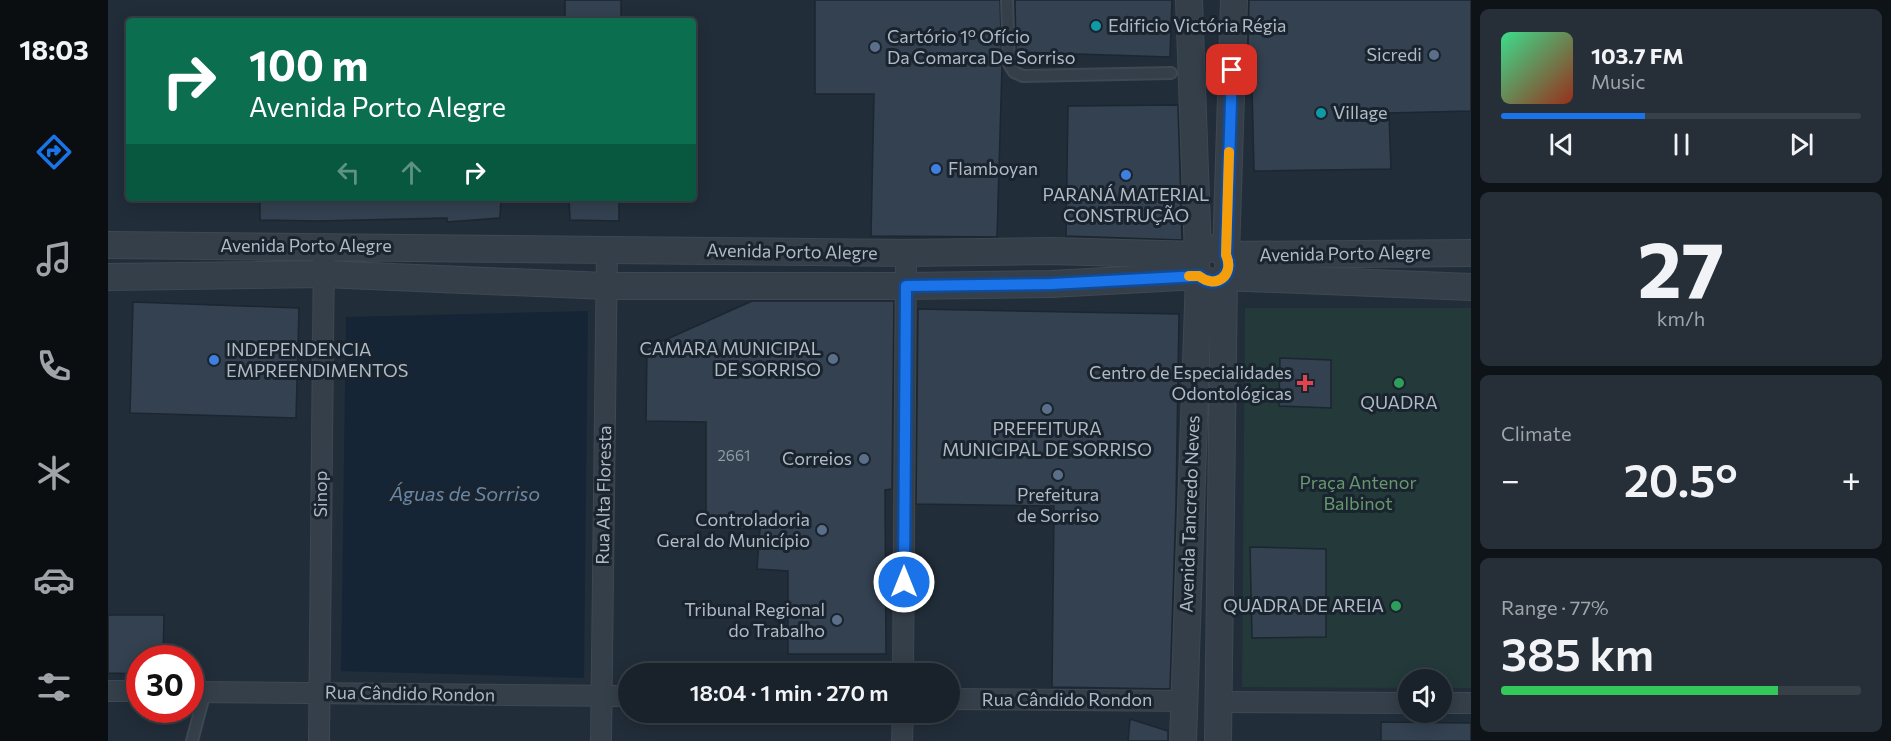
<!DOCTYPE html>
<meta charset="utf-8">
<style>
:root{--surface:#19222b;--page:#262f37;--text:#f1f3f6;--muted:#9fa4a9;--line:#373f47;--accent:#1a73e8}
body{margin:0;font-family:Commissioner,sans-serif;background:var(--page);color:var(--text);height:100vh;display:flex;flex-direction:column;font-size:22px;white-space:nowrap}
*{box-sizing:border-box;margin:0}
p{font-size:20px;color:var(--muted)}
.icon{flex:none;width:33px;height:33px;fill:none;stroke:currentColor;stroke-width:2;stroke-linecap:round;stroke-linejoin:round}
.map{position:relative;flex:1;overflow:hidden}
.drawer{display:flex;flex-direction:column;gap:9px;padding:9px;background:#0e1318;width:420px}
.drawer>*{flex:none}
.guide{position:absolute;left:18px;top:18px;width:570px;height:183px;border-radius:6px;box-shadow:0 3px 15px #0003,0 0 0 2px var(--line);background:#0b6e4f;color:#fff;overflow:hidden}
.fabs{position:absolute;left:1290px;top:669px;display:grid;gap:12px}
.fabs a{display:grid;place-items:center;width:54px;height:54px;border-radius:50%;background:var(--surface);box-shadow:0 3px 15px #0003,0 0 0 2px var(--line);font-size:30px}
.speed{position:absolute;left:18px;top:645px;display:flex;gap:12px;font-size:30px;font-weight:700;text-align:center}
.speed>*{display:grid;place-content:center;width:78px;height:78px;border-radius:50%;background:var(--surface);box-shadow:0 3px 15px #0003,0 0 0 2px var(--line);line-height:1}
.speed .limit{border:9px solid #d22;background:#fff;color:#111}
.pin{position:absolute;display:grid;place-items:center;width:51px;height:51px;color:#fff;margin:-26px;border-radius:12px;box-shadow:0 3px 9px #0006}
.me{position:absolute;width:66px;margin:-33px;rotate:0deg;stroke-linejoin:round;filter:drop-shadow(0 0 4px #0008)}
.turn{display:flex;align-items:center;gap:21px;height:126px;padding:0 24px;font-size:27px}
.turn .icon{width:78px;height:78px;stroke-width:2.5}
.turn b{display:block;font-size:42px;line-height:51px}
.lanes{display:flex;align-items:center;height:57px;padding:0 24px;background:#0003;justify-content:center;gap:30px;direction:ltr}
.lanes .off{opacity:.35}
.big{font-size:45px;font-weight:600;line-height:1.1}
.drawer .card{flex:1;display:flex;flex-direction:column;justify-content:center;gap:9px;min-width:0;padding:0 21px;border-radius:9px;background:var(--page)}
.drawer .dial{align-items:center;gap:0}
.dial b{font-size:78px;line-height:1}
.song{display:flex;align-items:center;gap:18px}
.cover{width:72px;height:72px;border-radius:9px;background:linear-gradient(135deg,hsl(150 70% 55%),hsl(10 70% 35%))}
.played{height:6px;border-radius:3px;background:linear-gradient(90deg,var(--accent) 40%,var(--line) 40%)}
.keys{display:flex;justify-content:space-around;direction:ltr}
.heat{display:flex;justify-content:space-between;align-items:center;font-size:33px;direction:ltr}
.charge{height:9px;border-radius:4px;background:linear-gradient(90deg,#34c759 77%,var(--line) 0)}
.trip{position:absolute;left:510px;top:663px;width:342px;height:60px;border-radius:30px;background:var(--surface);box-shadow:0 3px 15px #0003,0 0 0 2px var(--line);font-weight:600;line-height:60px;text-align:center}
main{display:flex;flex:1;min-height:0}
.dock{display:flex;flex-direction:column;width:108px;justify-content:space-around;align-items:center;background:#0a0e11;color:var(--muted)}
.dock .icon{width:42px;height:42px}
.dock .on{color:var(--accent)}
.dock b{font-size:27px;color:var(--text)}
.map>svg:first-child{display:block}
.green{fill:#23393a}
.water{fill:#152536}
.building{fill:#334150;stroke:#1c2630;stroke-width:1.5}
.lines{fill:none;stroke-linecap:round;stroke-linejoin:round}
.service-casing{stroke:#3e4853;stroke-width:14}
.minor-casing{stroke:#3e4853;stroke-width:22}
.tertiary-casing{stroke:#3e4853;stroke-width:28}
.service{stroke:#353f49;stroke-width:10}
.minor{stroke:#353f49;stroke-width:20}
.tertiary{stroke:#353f49;stroke-width:26}
.route-casing{stroke:#114b97;stroke-width:15}
.route{stroke:#1a73e8;stroke-width:10}
.slow{stroke:#f59e0b;stroke-width:10}
.culture-dot{fill:#0f9aa8;stroke:#1a242e;stroke-width:2}
.service-dot{fill:#5c6f8a;stroke:#1a242e;stroke-width:2}
.shop-dot{fill:#3f7fe0;stroke:#1a242e;stroke-width:2}
.health-dot{fill:#e0444e;stroke:#1a242e;stroke-width:2}
.leisure-dot{fill:#2e9e5b;stroke:#1a242e;stroke-width:2}
.labels{text-anchor:middle;stroke-width:6;stroke-linejoin:round;paint-order:stroke}
.number-label{font-size:15px;fill:#8e9aa6}
.poi-label{font-size:18px;fill:#afbac6;stroke:#1a242e;text-anchor:end}
.street-label{font-size:18px;fill:#afbac6;stroke:#1a242e}
.park-label{font-size:18px;fill:#66976e;stroke:#1a242e}
.water-label{font-size:20px;font-style:italic;fill:#6886a5;stroke:#1a242e}
</style>
<main>
<nav class="dock">
<b>18:03</b>
<svg class="icon on" aria-label="directions" viewBox="0 0 24 24"><path d="M12 3l9 9-9 9-9-9zM9 14v-3h6M13 9l2 2-2 2"/></svg>
<svg class="icon" aria-label="music" viewBox="0 0 24 24"><path d="M9 18V5l10-2v13"/><circle cx="6" cy="18" r="3"/><circle cx="16" cy="16" r="3"/></svg>
<svg class="icon" aria-label="phone" viewBox="0 0 24 24"><path d="M5 4h4l2 5-3 2q2 4 5 5l2-3 5 2v4C11 20 4 13 5 4z"/></svg>
<svg class="icon" aria-label="climate" viewBox="0 0 24 24"><path d="M12 3v18M4 7l16 10M4 17L20 7"/></svg>
<svg class="icon" aria-label="car" viewBox="0 0 24 24"><path d="M5 17H2v-5l4-1 3-4h7l3 4 3 1v5h-3M9 17h6M6 11h13"/><circle cx="7" cy="17" r="2"/><circle cx="17" cy="17" r="2"/></svg>
<svg class="icon" aria-label="filters" viewBox="0 0 24 24"><path d="M4 7h16M4 17h16"/><circle cx="9" cy="7" r="2"/><circle cx="15" cy="17" r="2"/></svg>
</nav>
<div class="map">
<svg width="1363" height="741" viewBox="0 0 1363 741">
<rect width="100%" height="100%" fill="#212d39"/>
<path class="green" d="M 1137,308 L 1363,308 L 1363,688 L 1334,688 L 1334,680 L 1300,680 L 1300,688 L 1134,687 Z"/>
<path class="water" d="M 480,311 L 476,678 L 233,671 L 238,317 Z"/>
<path class="building" d="M 457,0 L 513,0 L 513,21 L 457,21 Z
M 707,0 L 892,0 L 894,66 L 889,237 L 763,236 L 766,94 L 707,94 Z
M 907,0 L 1064,0 L 1062,57 L 908,52 Z
M 1141,0 L 1363,0 L 1363,111 L 1281,113 L 1283,169 L 1146,171 L 1143,47 L 1140,47 Z
M 1070,105 L 1074,240 L 958,236 L 960,106 Z
M 152,198 L 393,198 L 392,218 L 339,222 L 339,218 L 210,221 L 152,220 Z
M 461,198 L 511,198 L 511,221 L 462,220 Z
M 644,301 L 786,301 L 784,489 L 777,490 L 778,654 L 680,654 L 680,571 L 649,569 L 652,529 L 598,528 L 598,422 L 538,421 L 539,348 Z
M 25,302 L 191,308 L 188,418 L 22,413 Z
M 810,309 L 1071,314 L 1068,503 L 1062,689 L 944,687 L 946,506 L 808,504 Z
M 1172,358 L 1223,360 L 1223,408 L 1171,406 Z
M 1142,547 L 1218,549 L 1218,637 L 1144,638 Z
M 0,615 L 56,615 L 55,658 L 32,658 L 32,674 L 0,673 Z
M 1022,719 L 1060,731 L 1060,741 L 1020,741 Z
M 1273,722 L 1363,723 L 1363,741 L 1273,741 Z"/>
<g class="lines">
<defs>
<path id="service" d="M 899,0 L 901,64 L 906,72 L 915,76 L 1063,73
M 84,741 L 97,692"/>
<path id="minor" d="M 795,674 L 798,253
M 0,691 L 32,691
M 82,692 L 520,696
M 842,699 L 1076,701
M 1111,702 L 1300,703
M 1334,703 L 1363,703
M 211,741 L 216,246
M 493,741 L 499,249
M 794,741 L 795,712"/>
<path id="tertiary" d="M 0,245 L 798,253 L 942,251 L 1090,255 C 1099,246 1109,247 1118,255 L 1363,253
M 0,277 L 215,274 L 498,286 L 798,286 L 943,284 L 1091,276 C 1099,283 1107,284 1116,277 L 1363,287
M 1075,741 L 1091,276 L 1087,264 L 1090,255 L 1081,0
M 1110,741 L 1116,277 C 1122,270 1121,263 1118,255 L 1126,0"/>
</defs>
<use href="#service" class="service-casing"/>
<use href="#minor" class="minor-casing"/>
<use href="#tertiary" class="tertiary-casing"/>
<use href="#service" class="service"/>
<use href="#minor" class="minor"/>
<use href="#tertiary" class="tertiary"/>
</g>
<g class="lines">
<defs>
<path id="route" d="M 796,582 L 798,286 L 943,284 L 1091,276 C 1108,290 1127,275 1118,255 L 1124,70"/>
</defs>
<use href="#route" class="route-casing"/>
<use href="#route" class="route"/>
<path class="slow" d="M 1081,276 L 1091,276 C 1108,290 1127,275 1118,255 L 1121,152"/>
</g>
<g class="culture-dot">
<circle cx="988" cy="26" r="6"/>
<circle cx="1213" cy="113" r="6"/>
</g>
<g class="service-dot">
<circle cx="767" cy="47" r="6"/>
<circle cx="1326" cy="55" r="6"/>
<circle cx="725" cy="359" r="6"/>
<circle cx="939" cy="409" r="6"/>
<circle cx="756" cy="459" r="6"/>
<circle cx="950" cy="475" r="6"/>
<circle cx="714" cy="530" r="6"/>
<circle cx="729" cy="620" r="6"/>
</g>
<g class="shop-dot">
<circle cx="828" cy="169" r="6"/>
<circle cx="1018" cy="175" r="6"/>
<circle cx="106" cy="360" r="6"/>
</g>
<path class="health-dot" d="M1194 374h6v6h6v6h-6v6h-6v-6h-6v-6h6z"/>
<g class="leisure-dot">
<circle cx="1291" cy="383" r="6"/>
<circle cx="1288" cy="606" r="6"/>
</g>
<g class="labels">
<g class="number-label">
<text x="626" y="461">2661</text>
</g>
<g class="poi-label">
<text x="1000" y="32" text-anchor="start">Edificio Victória Régia</text>
<text x="779" y="43" text-anchor="start">Cartório 1º Ofício<tspan x="779" dy="21">Da Comarca De Sorriso</tspan></text>
<text x="1314" y="61">Sicredi</text>
<text x="1225" y="119" text-anchor="start">Village</text>
<text x="840" y="175" text-anchor="start">Flamboyan</text>
<text x="1018" y="201" text-anchor="middle">PARANÁ MATERIAL<tspan x="1018" dy="21">CONSTRUÇÃO</tspan></text>
<text x="713" y="355">CAMARA MUNICIPAL<tspan x="713" dy="21">DE SORRISO</tspan></text>
<text x="118" y="356" text-anchor="start">INDEPENDENCIA<tspan x="118" dy="21">EMPREENDIMENTOS</tspan></text>
<text x="1184" y="379">Centro de Especialidades<tspan x="1184" dy="21">Odontológicas</tspan></text>
<text x="1291" y="409" text-anchor="middle">QUADRA</text>
<text x="939" y="435" text-anchor="middle">PREFEITURA<tspan x="939" dy="21">MUNICIPAL DE SORRISO</tspan></text>
<text x="744" y="465">Correios</text>
<text x="950" y="501" text-anchor="middle">Prefeitura<tspan x="950" dy="21">de Sorriso</tspan></text>
<text x="702" y="526">Controladoria<tspan x="702" dy="21">Geral do Município</tspan></text>
<text x="1276" y="612">QUADRA DE AREIA</text>
<text x="717" y="616">Tribunal Regional<tspan x="717" dy="21">do Trabalho</tspan></text>
</g>
<g class="street-label">
<text x="198" y="252">Avenida Porto Alegre</text>
<text transform="translate(684 252) rotate(1)" y="6">Avenida Porto Alegre</text>
<text transform="translate(1237 254) rotate(-1)" y="6">Avenida Porto Alegre</text>
<text transform="translate(213 494) rotate(-90)" y="6">Sinop</text>
<text transform="translate(496 495) rotate(-89)" y="6">Rua Alta Floresta</text>
<text transform="translate(1082 514) rotate(-88)" y="6">Avenida Tancredo Neves</text>
<text transform="translate(302 694) rotate(1)" y="6">Rua Cândido Rondon</text>
<text x="959" y="706">Rua Cândido Rondon</text>
</g>
<g class="park-label">
<text x="1250" y="489">Praça Antenor<tspan x="1250" dy="21">Balbinot</tspan></text>
</g>
<g class="water-label">
<text x="357" y="501">Águas de Sorriso</text>
</g>
</g>
</svg>
<div class="fabs">
<a><svg class="icon" aria-label="sound" viewBox="0 0 24 24"><path d="M4 9h4l5-4v14l-5-4H4zM17 9q2 3 0 6"/></svg></a>
</div>
<div class="speed"><div class="limit">30</div></div>
<div class="pin" style="left:1124px;top:70px;background:#d93025"><svg class="icon" aria-label="arrive" viewBox="0 0 24 24"><path d="M6 21V4h12l-3 4 3 4H6"/></svg></div>
<svg class="me" style="left:796px;top:582px" viewBox="-20 -20 40 40"><circle r="17" fill="#1a73e8" stroke="#fff" stroke-width="3"/><path d="M0-11L8 9 0 5-8 9z" fill="#fff"/></svg>
<div class="trip">18:04 · 1 min · 270 m</div>
<div class="guide">
<div class="turn"><svg class="icon" aria-label="right" viewBox="0 0 24 24"><path d="M7 20v-9h11M14 6l5 5-5 5"/></svg><div><b>100 m</b>Avenida Porto Alegre</div></div>
<div class="lanes"><svg class="icon off" aria-label="left" viewBox="0 0 24 24"><path d="M17 20v-9H6M10 6l-5 5 5 5"/></svg><svg class="icon off" aria-label="ahead" viewBox="0 0 24 24"><path d="M12 20V5M6 11l6-6 6 6"/></svg><svg class="icon" aria-label="right" viewBox="0 0 24 24"><path d="M7 20v-9h11M14 6l5 5-5 5"/></svg></div>
</div>
</div>
<section class="drawer">
<div class="card">
<div class="song"><i class="cover"></i><div><b>103.7 FM</b><p>Music</p></div></div>
<div class="played"></div>
<div class="keys"><svg class="icon" aria-label="previous" viewBox="0 0 24 24"><path d="M18 5L8 12l10 7zM5 5v14"/></svg><svg class="icon" aria-label="pause" viewBox="0 0 24 24"><path d="M8 5v14M16 5v14"/></svg><svg class="icon" aria-label="next" viewBox="0 0 24 24"><path d="M6 5l10 7-10 7zM19 5v14"/></svg></div>
</div>
<div class="card dial"><b>27</b><p>km/h</p></div>
<div class="card"><p>Climate</p>
<div class="heat"><a>−</a><b class="big">20.5°</b><a>+</a></div>
</div>
<div class="card"><p>Range · 77%</p><b class="big">385 km</b><div class="charge"></div></div>
</section>
</main>
